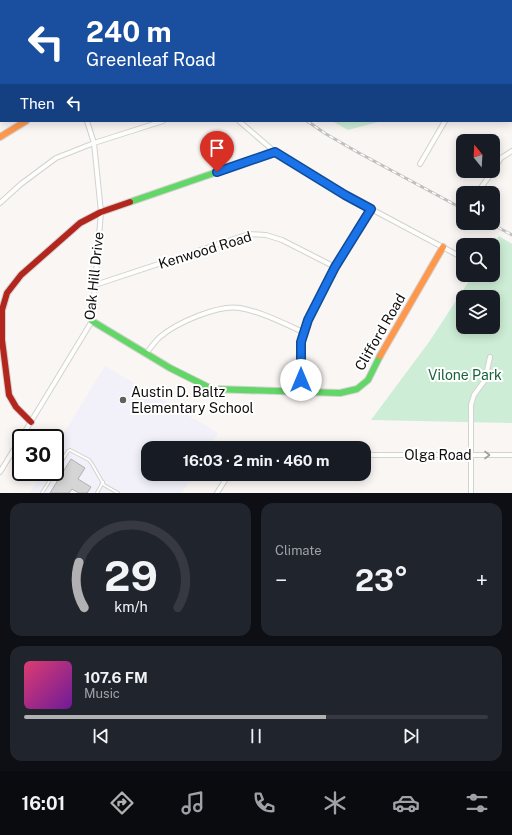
<!DOCTYPE html>
<meta charset="utf-8">
<style>
:root{--surface:#171b24;--page:#20242c;--text:#f1f3f6;--muted:#9ea1a6;--line:#363941;--accent:#b1b0b2}
body{margin:0;font-family:"Public Sans",sans-serif;background:var(--page);color:var(--text);height:100vh;display:flex;flex-direction:column;font-size:15px;white-space:nowrap}
*{box-sizing:border-box;margin:0}
p{font-size:13px;color:var(--muted)}
.icon{flex:none;width:22px;height:22px;fill:none;stroke:currentColor;stroke-width:2;stroke-linecap:round;stroke-linejoin:round}
.map{position:relative;height:493px;overflow:hidden}
.panel{display:flex;flex-direction:column;gap:10px;padding:10px;background:#0d0f14;flex:1}
.panel>*{flex:none}
.hud{position:absolute;left:0px;top:0px;width:512px;height:122px;box-shadow:0 2px 10px #0003;background:#1a4fa0;color:#fff;overflow:hidden}
.needle{width:26px;rotate:342deg}
.buttons{position:absolute;left:456px;top:134px;display:grid;gap:8px}
.buttons a{display:grid;place-items:center;width:44px;height:44px;border-radius:8px;background:var(--surface);box-shadow:0 2px 10px #0003;font-size:20px}
.speed{position:absolute;left:12px;top:429px;display:flex;gap:8px;font-size:20px;font-weight:700;text-align:center}
.speed>*{display:grid;place-content:center;width:52px;height:52px;border-radius:50%;background:var(--surface);box-shadow:0 2px 10px #0003;line-height:1}
.speed .limit{border:2px solid #111;border-radius:6px;background:#fff;color:#111}
.pin{position:absolute;display:grid;place-items:center;width:34px;height:34px;color:#fff;margin:-41px -17px;border-radius:50% 50% 50% 0;rotate:-45deg;box-shadow:0 0 4px #0007}
.pin .icon{rotate:45deg}
.me{position:absolute;width:44px;margin:-22px;rotate:0deg;stroke-linejoin:round;filter:drop-shadow(0 0 3px #0008)}
.turn{display:flex;align-items:center;gap:14px;height:84px;padding:0 20px;font-size:18px}
.turn .icon{width:52px;height:52px;stroke-width:2.5}
.turn b{display:block;font-size:28px;line-height:34px}
.then{display:flex;align-items:center;height:38px;padding:0 20px;background:#0003;gap:8px;font-size:15px}
.big{font-size:30px;font-weight:700;line-height:1.1}
.panel .card{flex:1;display:flex;flex-direction:column;justify-content:center;gap:6px;min-width:0;padding:0 14px;border-radius:12px;background:var(--page)}
.panel .dial{align-items:center;gap:0}
.dial svg{height:104px;overflow:visible;fill:none;stroke:var(--line);stroke-width:7;stroke-linecap:round;text-anchor:middle}
.dial text{fill:var(--text);stroke:none}
.song{display:flex;align-items:center;gap:12px}
.cover{width:48px;height:48px;border-radius:6px;background:linear-gradient(135deg,hsl(340 70% 55%),hsl(280 70% 35%))}
.played{height:4px;border-radius:2px;background:linear-gradient(90deg,var(--accent) 65%,var(--line) 65%)}
.keys{display:flex;justify-content:space-around;direction:ltr}
.heat{display:flex;justify-content:space-between;align-items:center;font-size:22px;direction:ltr}
.panel .tiles{flex:1;display:grid;gap:10px;grid-template-columns:1fr 1fr}
.card:last-child{grid-column:span 2}
.trip{position:absolute;left:141px;top:441px;width:230px;height:40px;border-radius:12px;background:var(--surface);box-shadow:0 2px 10px #0003;font-weight:700;line-height:40px;text-align:center}
.menu{display:flex;height:64px;justify-content:space-around;align-items:center;background:#090b0e;color:var(--muted)}
.menu .icon{width:28px;height:28px}
.menu .active{color:var(--accent)}
.menu b{font-size:18px;color:var(--text)}
.map>svg:first-child{display:block}
.education{fill:#f2f0f9}
.green{fill:#cdedd6;fill-rule:evenodd}
.building{fill:#d6d5d5;stroke:#b2b0b0}
.lines{fill:none;stroke-linecap:round;stroke-linejoin:round}
.lane-casing{stroke:#d3d2d0;stroke-width:4}
.street-casing{stroke:#d3d2d0;stroke-width:6}
.fast-casing{stroke:#d3d2d0;stroke-width:8}
.slow-casing{stroke:#d3d2d0;stroke-width:8}
.jam-casing{stroke:#d3d2d0;stroke-width:8}
.lane{stroke:#fefefd;stroke-width:2}
.street{stroke:#fefefd;stroke-width:4}
.fast{stroke:#63d668;stroke-width:6}
.slow{stroke:#ff974d;stroke-width:6}
.jam{stroke:#b3261e;stroke-width:6}
.rail-casing{stroke:#c1c0c0;stroke-width:3}
.rail{stroke:#fff;stroke-width:1.5;stroke-dasharray:4.5;stroke-linecap:butt}
.oneway{stroke:#9f9e9d}
.route-casing{stroke:#114b97;stroke-width:10}
.route{stroke:#1a73e8;stroke-width:7}
.poi-dot{fill:#625f5e;stroke:#fff;stroke-width:1.5}
.labels{text-anchor:middle;stroke-width:4;stroke-linejoin:round;paint-order:stroke}
.street-label{font-size:14px;fill:#100e0d;stroke:#fff}
.park-label{font-size:14px;fill:#19623c;stroke:#fff}
.poi-label{font-size:14px;fill:#100e0d;stroke:#fff;text-anchor:start}
</style>
<div class="map">
<svg width="512" height="493" viewBox="0 0 512 493">
<rect width="100%" height="100%" fill="#f9f6f4"/>
<path class="education" d="M 105,366 L 218,433 L 209,448 L 148,448 L 148,474 L 194,474 L 182,493 L 30,493 L 43,472 L 55,472 L 55,452 L 63,440 L 61,438 Z"/>
<path class="green" d="M 200,0 L 356,0 L 353,1 Z
M 332,121 L 382,121 L 348,130 Z
M 499,236 L 512,244 L 512,423 L 371,420 L 429,342 L 473,275 L 493,275 L 492,245 ZM 463,297 L 493,297 L 493,327 L 463,327 Z"/>
<path class="building" d="M 71,459 L 85,468 L 78,479 L 91,487 L 87,493 L 79,493 L 72,489 L 69,493 L 50,493 Z"/>
<g class="lines">
<defs>
<path id="lane" d="M 441,0 L 441,1
M 416,1 L 419,0
M 452,1 L 454,0
M 55,472 L 68,451 L 70,450 L 89,460 L 92,464 L 104,485 L 118,493
M 42,493 L 55,472
M 97,493 L 103,482"/>
<path id="street" d="M 432,0 L 432,1
M 511,27 L 512,27
M 511,68 L 512,70
M 239,121 L 275,152 L 345,195 L 463,258
M 420,164 L 445,121
M 493,170 L 501,158 L 512,151
M 477,193 L 493,171
M 0,203 L 21,184 L 56,158 L 94,143 L 163,121
M 95,285 L 249,234 L 266,235 L 282,240 L 335,267
M 146,353 C 151,348 155,341 160,337 C 176,323 219,304 240,308 C 262,312 283,323 303,332
M 301,392 L 301,342 L 308,320 L 335,267 L 371,209
M 21,438 L 92,321 L 101,212 L 94,143 L 87,121
M 364,455 L 512,455
M 0,472 L 21,438
M 217,493 L 229,474
M 471,493 L 471,405 L 474,395 L 485,380 L 490,357"/>
<path id="fast" d="M 130,202 L 275,152
M 92,321 L 170,368 L 212,389 L 340,393 L 357,389 L 368,380 L 380,356"/>
<path id="slow" d="M 370,1 L 373,0
M 0,137 L 26,121
M 380,356 L 443,247"/>
<path id="jam" d="M 0,44 L 1,46
M 31,422 L 16,407 L 9,395 L 2,340 L 2,310 L 7,293 L 21,275 L 80,223 L 101,212 L 130,202"/>
</defs>
<use href="#lane" class="lane-casing"/>
<use href="#street" class="street-casing"/>
<use href="#fast" class="fast-casing"/>
<use href="#slow" class="slow-casing"/>
<use href="#jam" class="jam-casing"/>
<use href="#lane" class="lane"/>
<use href="#street" class="street"/>
<use href="#fast" class="fast"/>
<use href="#slow" class="slow"/>
<use href="#jam" class="jam"/>
<defs>
<path id="rail" d="M 185,0 L 186,1
M 307,121 L 326,134 L 359,153 L 463,209
M 490,223 L 512,235"/>
</defs>
<use href="#rail" class="rail-casing"/>
<use href="#rail" class="rail"/>
</g>
<defs><path id="oneway-chevron" d="M-2-3.5L2.5 0L-2 3.5" fill="none" stroke-width="1.6" stroke-linecap="round" stroke-linejoin="round"/></defs>
<use class="oneway" href="#oneway-chevron" transform="translate(487 455)"/>
<g class="lines">
<defs>
<path id="route" d="M 217,172 L 275,152 L 345,195 L 371,209 L 335,267 L 308,320 L 301,342 L 301,380"/>
</defs>
<use href="#route" class="route-casing"/>
<use href="#route" class="route"/>
</g>
<circle class="poi-dot" cx="123" cy="400" r="4"/>
<g class="labels">
<g class="street-label">
<text transform="translate(205 250) rotate(-17)" y="5">Kenwood Road</text>
<text transform="translate(94 276) rotate(-84)" y="5">Oak Hill Drive</text>
<text transform="translate(380 332) rotate(-60)" y="5">Clifford Road</text>
<text x="438" y="460">Olga Road</text>
</g>
<g class="park-label">
<text x="465" y="380">Vilone Park</text>
</g>
<g class="poi-label">
<text x="131" y="397">Austin D. Baltz<tspan x="131" dy="16">Elementary School</tspan></text>
</g>
</g>
</svg>
<div class="buttons">
<a><svg class="needle" viewBox="-14 -14 28 28"><path d="M0-13l5 13h-10z" fill="#e53935"/><path d="M0 13l5-13h-10z" fill="#9ea1a6"/></svg></a>
<a><svg class="icon" aria-label="sound" viewBox="0 0 24 24"><path d="M4 9h4l5-4v14l-5-4H4zM17 9q2 3 0 6"/></svg></a>
<a><svg class="icon" aria-label="search" viewBox="0 0 24 24"><circle cx="10" cy="10" r="6"/><path d="M15 15l6 6"/></svg></a>
<a><svg class="icon" aria-label="layers" viewBox="0 0 24 24"><path d="M12 4l9 5-9 5-9-5zM3 14l9 5 9-5"/></svg></a>
</div>
<div class="speed"><div class="limit">30</div></div>
<div class="pin" style="left:217px;top:172px;background:#d93025"><svg class="icon" aria-label="arrive" viewBox="0 0 24 24"><path d="M6 21V4h12l-3 4 3 4H6"/></svg></div>
<svg class="me" style="left:301px;top:380px" viewBox="-20 -20 40 40"><circle r="19" fill="#fff"/><path d="M0-13L10 11 0 6-10 11z" fill="#1a73e8"/></svg>
<div class="trip">16:03 · 2 min · 460 m</div>
<div class="hud">
<div class="turn"><svg class="icon" aria-label="left" viewBox="0 0 24 24"><path d="M17 20v-9H6M10 6l-5 5 5 5"/></svg><div><b>240 m</b>Greenleaf Road</div></div>
<div class="then">Then<svg class="icon" aria-label="left" viewBox="0 0 24 24"><path d="M17 20v-9H6M10 6l-5 5 5 5"/></svg></div>
</div>
</div>
<section class="panel">
<div class="tiles">
<div class="card dial"><svg viewBox="0 0 100 80">
<path d="M14 69A42 42 0 1 1 86 69"/>
<path d="M14 69A42 42 0 0 1 10 34" stroke="#b1b0b2"/>
<text x="50" y="56" font-size="32" font-weight="700">29</text>
<text x="50" y="72" font-size="11">km/h</text>
</svg></div>
<div class="card"><p>Climate</p>
<div class="heat"><a>−</a><b class="big">23°</b><a>+</a></div>
</div>
<div class="card">
<div class="song"><i class="cover"></i><div><b>107.6 FM</b><p>Music</p></div></div>
<div class="played"></div>
<div class="keys"><svg class="icon" aria-label="previous" viewBox="0 0 24 24"><path d="M18 5L8 12l10 7zM5 5v14"/></svg><svg class="icon" aria-label="pause" viewBox="0 0 24 24"><path d="M8 5v14M16 5v14"/></svg><svg class="icon" aria-label="next" viewBox="0 0 24 24"><path d="M6 5l10 7-10 7zM19 5v14"/></svg></div>
</div>
</div>
</section>
<nav class="menu">
<b>16:01</b>
<svg class="icon active" aria-label="directions" viewBox="0 0 24 24"><path d="M12 3l9 9-9 9-9-9zM9 14v-3h6M13 9l2 2-2 2"/></svg>
<svg class="icon" aria-label="music" viewBox="0 0 24 24"><path d="M9 18V5l10-2v13"/><circle cx="6" cy="18" r="3"/><circle cx="16" cy="16" r="3"/></svg>
<svg class="icon" aria-label="phone" viewBox="0 0 24 24"><path d="M5 4h4l2 5-3 2q2 4 5 5l2-3 5 2v4C11 20 4 13 5 4z"/></svg>
<svg class="icon" aria-label="climate" viewBox="0 0 24 24"><path d="M12 3v18M4 7l16 10M4 17L20 7"/></svg>
<svg class="icon" aria-label="car" viewBox="0 0 24 24"><path d="M5 17H2v-5l4-1 3-4h7l3 4 3 1v5h-3M9 17h6M6 11h13"/><circle cx="7" cy="17" r="2"/><circle cx="17" cy="17" r="2"/></svg>
<svg class="icon" aria-label="filters" viewBox="0 0 24 24"><path d="M4 7h16M4 17h16"/><circle cx="9" cy="7" r="2"/><circle cx="15" cy="17" r="2"/></svg>
</nav>
